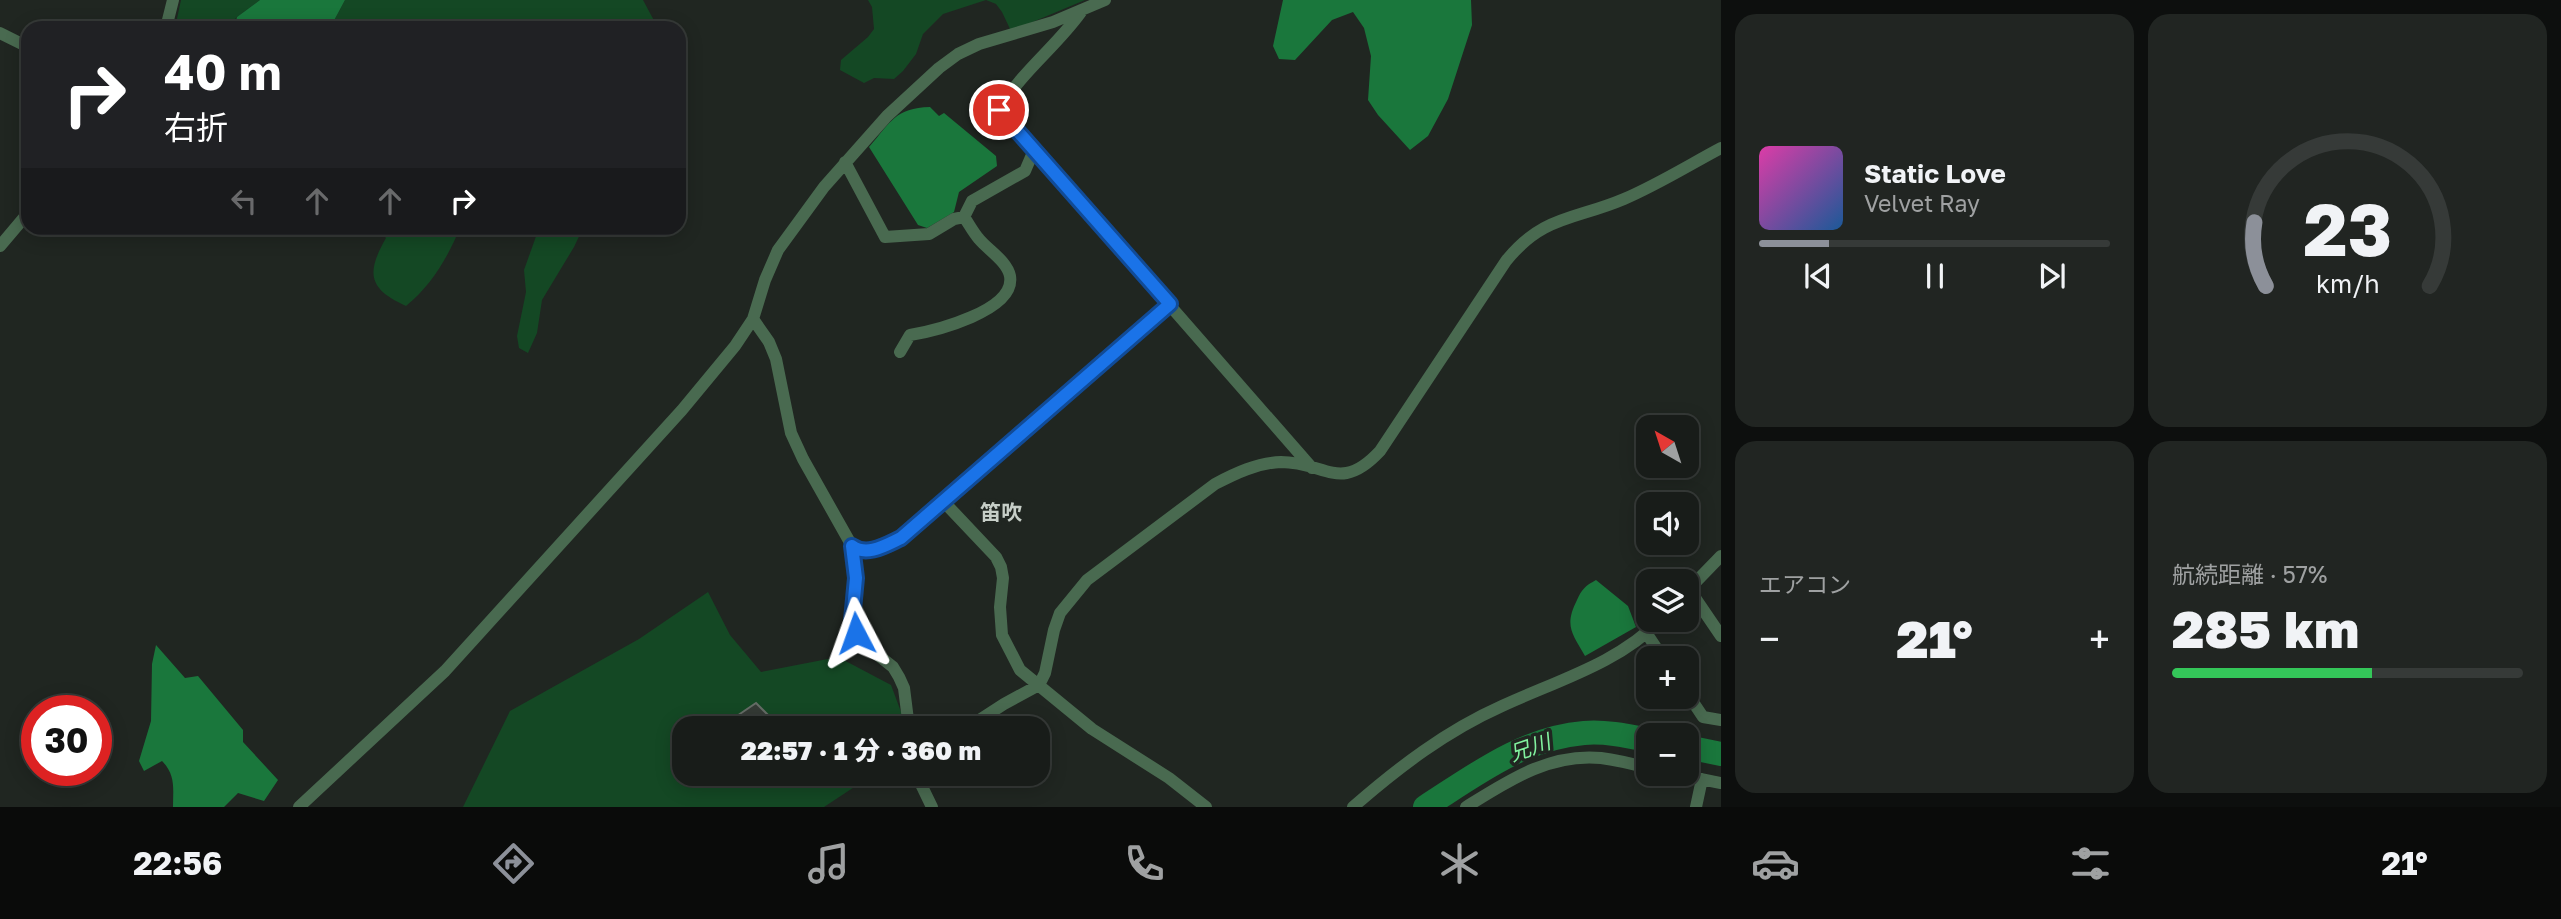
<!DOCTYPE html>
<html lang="ja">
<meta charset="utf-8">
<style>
:root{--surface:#181c19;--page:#212522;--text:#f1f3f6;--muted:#9fa1a2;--line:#363a38;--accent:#8c9099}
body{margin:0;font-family:"Golos Text","Noto Sans JP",sans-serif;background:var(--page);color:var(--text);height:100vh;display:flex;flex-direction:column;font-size:26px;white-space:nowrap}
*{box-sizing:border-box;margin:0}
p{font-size:23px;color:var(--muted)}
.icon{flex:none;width:38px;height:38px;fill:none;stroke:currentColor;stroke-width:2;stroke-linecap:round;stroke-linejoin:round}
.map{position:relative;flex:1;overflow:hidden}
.details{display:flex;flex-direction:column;gap:14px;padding:14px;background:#0d0f0e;width:840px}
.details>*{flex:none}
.top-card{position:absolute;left:21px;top:21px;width:665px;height:214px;border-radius:21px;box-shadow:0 4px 18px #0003,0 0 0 2px var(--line);background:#202124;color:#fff;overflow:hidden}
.needle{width:46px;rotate:321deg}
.buttons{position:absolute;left:1636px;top:415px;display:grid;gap:14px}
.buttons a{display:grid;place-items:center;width:63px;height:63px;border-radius:14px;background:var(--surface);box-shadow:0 4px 18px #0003,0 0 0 2px var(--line);font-size:35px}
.speed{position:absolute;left:21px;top:695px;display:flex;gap:14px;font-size:35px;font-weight:700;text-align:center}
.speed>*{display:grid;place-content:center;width:91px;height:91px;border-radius:50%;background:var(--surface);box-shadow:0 4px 18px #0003,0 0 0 2px var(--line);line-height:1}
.speed .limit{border:10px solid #d22;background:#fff;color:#111}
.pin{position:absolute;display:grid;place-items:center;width:60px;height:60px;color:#fff;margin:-30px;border:4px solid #fff;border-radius:50%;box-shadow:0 2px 7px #0007}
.me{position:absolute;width:77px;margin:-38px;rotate:356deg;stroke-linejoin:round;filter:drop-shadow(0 0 5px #0008)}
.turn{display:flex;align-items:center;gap:24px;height:147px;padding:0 28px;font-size:32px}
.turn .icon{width:91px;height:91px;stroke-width:2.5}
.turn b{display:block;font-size:49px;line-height:60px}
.lanes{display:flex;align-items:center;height:66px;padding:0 28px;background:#0003;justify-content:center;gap:35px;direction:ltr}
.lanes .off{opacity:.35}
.big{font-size:52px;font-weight:800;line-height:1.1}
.details .widget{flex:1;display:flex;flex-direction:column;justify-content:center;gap:10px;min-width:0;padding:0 24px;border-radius:21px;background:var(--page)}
.details .dial{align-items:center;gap:0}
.dial svg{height:182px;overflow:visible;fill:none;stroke:var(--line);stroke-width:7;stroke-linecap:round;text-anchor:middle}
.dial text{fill:var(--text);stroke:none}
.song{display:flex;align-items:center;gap:21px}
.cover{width:84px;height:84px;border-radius:10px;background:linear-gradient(135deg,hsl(320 70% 55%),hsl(210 70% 35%))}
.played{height:7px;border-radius:4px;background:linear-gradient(90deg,var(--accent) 20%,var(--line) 20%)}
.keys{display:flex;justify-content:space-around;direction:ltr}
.heat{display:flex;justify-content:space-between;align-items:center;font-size:38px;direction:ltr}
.charge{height:10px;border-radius:5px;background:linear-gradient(90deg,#34c759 57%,var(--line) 0)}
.details .tiles{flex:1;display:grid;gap:14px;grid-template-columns:repeat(2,1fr)}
.trip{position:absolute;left:672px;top:716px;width:378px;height:70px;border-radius:21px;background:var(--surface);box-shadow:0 4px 18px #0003,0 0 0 2px var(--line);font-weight:800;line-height:70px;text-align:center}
.tab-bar{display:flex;height:112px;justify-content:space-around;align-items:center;background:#0a0b0a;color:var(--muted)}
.tab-bar .icon{width:49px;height:49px}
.tab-bar .current{color:var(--accent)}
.tab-bar b{font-size:32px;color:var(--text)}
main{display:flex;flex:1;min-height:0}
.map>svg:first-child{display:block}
.green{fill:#144824}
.water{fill:#1a773c}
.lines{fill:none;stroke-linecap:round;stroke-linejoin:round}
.river{stroke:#1a773c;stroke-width:24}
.building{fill:#343a35;stroke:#656c66;stroke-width:2}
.street{stroke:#496a50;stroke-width:12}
.route-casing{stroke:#114b97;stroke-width:18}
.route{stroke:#1a73e8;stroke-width:12}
.labels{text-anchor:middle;stroke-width:7;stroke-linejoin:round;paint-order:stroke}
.neighbourhood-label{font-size:21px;font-weight:bold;fill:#c6cec7;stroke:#202621}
.water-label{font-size:21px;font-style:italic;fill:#82f29f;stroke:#202621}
</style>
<main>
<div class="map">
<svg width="1721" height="807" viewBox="0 0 1721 807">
<rect width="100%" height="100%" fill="#202621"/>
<path class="green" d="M 181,0 L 260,0 L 237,17 L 226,28 L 175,28 Z
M 345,0 L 643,0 L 658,28 L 330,28 Z
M 868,0 L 1085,0 L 1011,31 L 1002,12 L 996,4 L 986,0 L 943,14 L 923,34 L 916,54 L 903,71 L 894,79 L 874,78 L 864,83 L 840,70 L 841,60 L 868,37 L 874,29 L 872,7 Z
M 377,228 L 460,228 C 448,257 431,286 406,306 C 368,289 366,273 386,238 Z
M 539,228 L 583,228 L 574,247 L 542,300 L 537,333 L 528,353 L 519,348 L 517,336 L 526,292 L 524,270 Z
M 708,592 L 730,635 L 761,672 L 838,657 L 891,685 L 907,728 L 684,728 L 684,774 L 874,774 L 824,807 L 463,807 L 510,711 L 639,639 Z"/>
<path class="water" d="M 260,0 L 345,0 L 330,28 L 234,28 L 237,17 Z
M 1283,0 L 1471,0 L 1472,25 L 1448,99 L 1428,136 L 1410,150 L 1378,115 L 1368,100 L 1371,56 L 1364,28 L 1353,12 L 1332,20 L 1295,60 L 1279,59 L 1273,46 Z
M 930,107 L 939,116 L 944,113 L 996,156 L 997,166 L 959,192 L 954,212 L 927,228 L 918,225 L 869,147 C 891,122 895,108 930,107 Z
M 1596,580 L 1628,606 L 1636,627 L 1585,656 C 1572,633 1564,626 1577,600 C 1582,589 1585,586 1596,580 Z
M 156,645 L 185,678 L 198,676 L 243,730 L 243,742 L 278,780 L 264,801 L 238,793 L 224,807 L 173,807 C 173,789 176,775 162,761 L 144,771 L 139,761 L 151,721 L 152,664 Z"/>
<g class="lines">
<path class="river" d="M 1687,747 L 1721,754
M 1425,807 C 1475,775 1523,738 1584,733 C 1605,731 1628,736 1648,740"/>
</g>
<path class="building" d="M 756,703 L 770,717 L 755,728 L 736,728 L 731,720 Z"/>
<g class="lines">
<path class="street" d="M 1081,12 C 1056,47 1021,72 999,110 L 1312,468
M 166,28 L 173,0
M 0,33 L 28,47
M 845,162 L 885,237 L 929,234 L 954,219 L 964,217
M 0,246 L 28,213
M 753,319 L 769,342 L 776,359 L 791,433 L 803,459 L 852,546 L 856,578 L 852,620 L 856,633 L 864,644 L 893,667 L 899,677 L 904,688 L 909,728
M 900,352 L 910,335 C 934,331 1016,311 1010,276 C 1007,261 988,250 979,239 C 973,232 969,224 964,217 L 972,201 L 1025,171 L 1034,150
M 944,502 L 996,557 L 1001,567 L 1003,578 L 1000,607 L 1002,635 L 1020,670 L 1092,729 L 1169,778 L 1206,807
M 852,546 C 867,557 886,545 900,538 L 1170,304
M 1689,589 L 1721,636
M 1687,591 L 1721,556
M 1647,634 L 1663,658
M 1687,693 L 1703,717 L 1721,720
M 967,728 L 1004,704 L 1039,685 L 1045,673 L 1054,630 L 1060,613 L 1087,580 L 1215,484 C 1236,473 1257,463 1281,462 C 1326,462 1340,494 1380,451 L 1506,261 C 1543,215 1575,220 1624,199 C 1657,185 1689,165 1721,148
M 916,774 L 932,807
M 1676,774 L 1721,783
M 299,807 L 445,671 L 682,410 L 735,346 L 753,319 L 765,280 L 778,250 L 824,187 L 887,116 L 939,68 L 958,54 L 979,44 L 1053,22 L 1105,0
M 1353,807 C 1399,767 1446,731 1502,706 C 1556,681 1619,663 1660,620
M 1466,807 C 1508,781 1549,753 1601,758 C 1617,760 1633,764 1648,768
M 1696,807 L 1702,779"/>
</g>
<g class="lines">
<defs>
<path id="route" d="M 856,633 L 852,620 L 856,578 L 852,546 C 867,557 886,545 901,538 L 1170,304 L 999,110"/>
</defs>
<use href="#route" class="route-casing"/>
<use href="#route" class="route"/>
</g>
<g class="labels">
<g class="neighbourhood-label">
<text x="1001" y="520">笛吹</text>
</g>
<g class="water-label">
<text transform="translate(1530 748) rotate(-19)" y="7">兄川</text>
</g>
</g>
</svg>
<div class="buttons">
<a><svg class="needle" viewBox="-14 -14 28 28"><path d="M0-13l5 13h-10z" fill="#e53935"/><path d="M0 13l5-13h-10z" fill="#9fa1a2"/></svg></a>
<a><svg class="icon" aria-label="sound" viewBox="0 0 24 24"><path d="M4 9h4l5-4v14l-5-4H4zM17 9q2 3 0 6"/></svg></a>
<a><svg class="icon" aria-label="layers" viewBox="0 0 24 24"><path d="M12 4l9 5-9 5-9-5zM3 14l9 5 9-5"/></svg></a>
<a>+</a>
<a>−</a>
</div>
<div class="speed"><div class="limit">30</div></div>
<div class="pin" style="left:999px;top:110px;background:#d93025"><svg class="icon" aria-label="arrive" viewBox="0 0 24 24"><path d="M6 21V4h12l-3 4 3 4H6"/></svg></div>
<svg class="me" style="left:856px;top:633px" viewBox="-20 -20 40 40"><path d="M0-17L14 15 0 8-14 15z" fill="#1a73e8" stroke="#fff" stroke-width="4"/></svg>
<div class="trip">22:57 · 1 分 · 360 m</div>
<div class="top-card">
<div class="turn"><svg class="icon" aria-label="right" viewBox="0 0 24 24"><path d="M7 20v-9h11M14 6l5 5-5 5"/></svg><div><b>40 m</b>右折</div></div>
<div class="lanes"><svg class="icon off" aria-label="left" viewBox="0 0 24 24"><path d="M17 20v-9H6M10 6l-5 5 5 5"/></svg><svg class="icon off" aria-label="ahead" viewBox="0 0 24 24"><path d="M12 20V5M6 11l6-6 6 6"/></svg><svg class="icon off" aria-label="ahead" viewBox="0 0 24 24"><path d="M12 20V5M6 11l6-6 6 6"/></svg><svg class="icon" aria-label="right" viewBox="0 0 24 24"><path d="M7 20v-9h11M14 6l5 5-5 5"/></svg></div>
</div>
</div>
<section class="details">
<div class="tiles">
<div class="widget">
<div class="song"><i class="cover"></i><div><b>Static Love</b><p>Velvet Ray</p></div></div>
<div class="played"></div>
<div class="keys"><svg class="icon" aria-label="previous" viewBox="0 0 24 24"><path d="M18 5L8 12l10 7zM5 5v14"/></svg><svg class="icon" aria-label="pause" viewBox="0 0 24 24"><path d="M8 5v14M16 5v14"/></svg><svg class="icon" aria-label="next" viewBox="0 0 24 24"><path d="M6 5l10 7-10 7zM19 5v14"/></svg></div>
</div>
<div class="widget dial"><svg viewBox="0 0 100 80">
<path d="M14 69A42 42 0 1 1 86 69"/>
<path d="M14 69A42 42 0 0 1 9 41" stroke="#8c9099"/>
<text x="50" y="56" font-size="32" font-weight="700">23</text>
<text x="50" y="72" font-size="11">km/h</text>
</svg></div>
<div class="widget"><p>エアコン</p>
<div class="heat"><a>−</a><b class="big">21°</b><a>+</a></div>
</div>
<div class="widget"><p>航続距離 · 57%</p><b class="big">285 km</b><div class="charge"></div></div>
</div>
</section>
</main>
<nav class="tab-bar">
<b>22:56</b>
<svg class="icon current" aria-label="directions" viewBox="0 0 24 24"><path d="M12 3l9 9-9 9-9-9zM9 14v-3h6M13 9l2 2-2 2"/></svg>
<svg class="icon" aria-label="music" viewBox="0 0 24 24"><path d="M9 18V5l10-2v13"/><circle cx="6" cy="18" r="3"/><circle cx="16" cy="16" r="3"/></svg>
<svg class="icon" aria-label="phone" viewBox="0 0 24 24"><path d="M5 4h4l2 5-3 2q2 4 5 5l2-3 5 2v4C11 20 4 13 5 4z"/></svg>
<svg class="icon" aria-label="climate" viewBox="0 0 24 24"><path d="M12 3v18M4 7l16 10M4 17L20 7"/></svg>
<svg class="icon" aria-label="car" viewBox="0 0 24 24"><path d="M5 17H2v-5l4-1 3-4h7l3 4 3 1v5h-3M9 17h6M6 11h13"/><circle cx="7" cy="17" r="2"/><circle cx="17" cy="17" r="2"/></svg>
<svg class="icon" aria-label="filters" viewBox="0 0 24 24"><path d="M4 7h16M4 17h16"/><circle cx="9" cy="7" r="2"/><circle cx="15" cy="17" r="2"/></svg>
<b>21°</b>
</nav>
